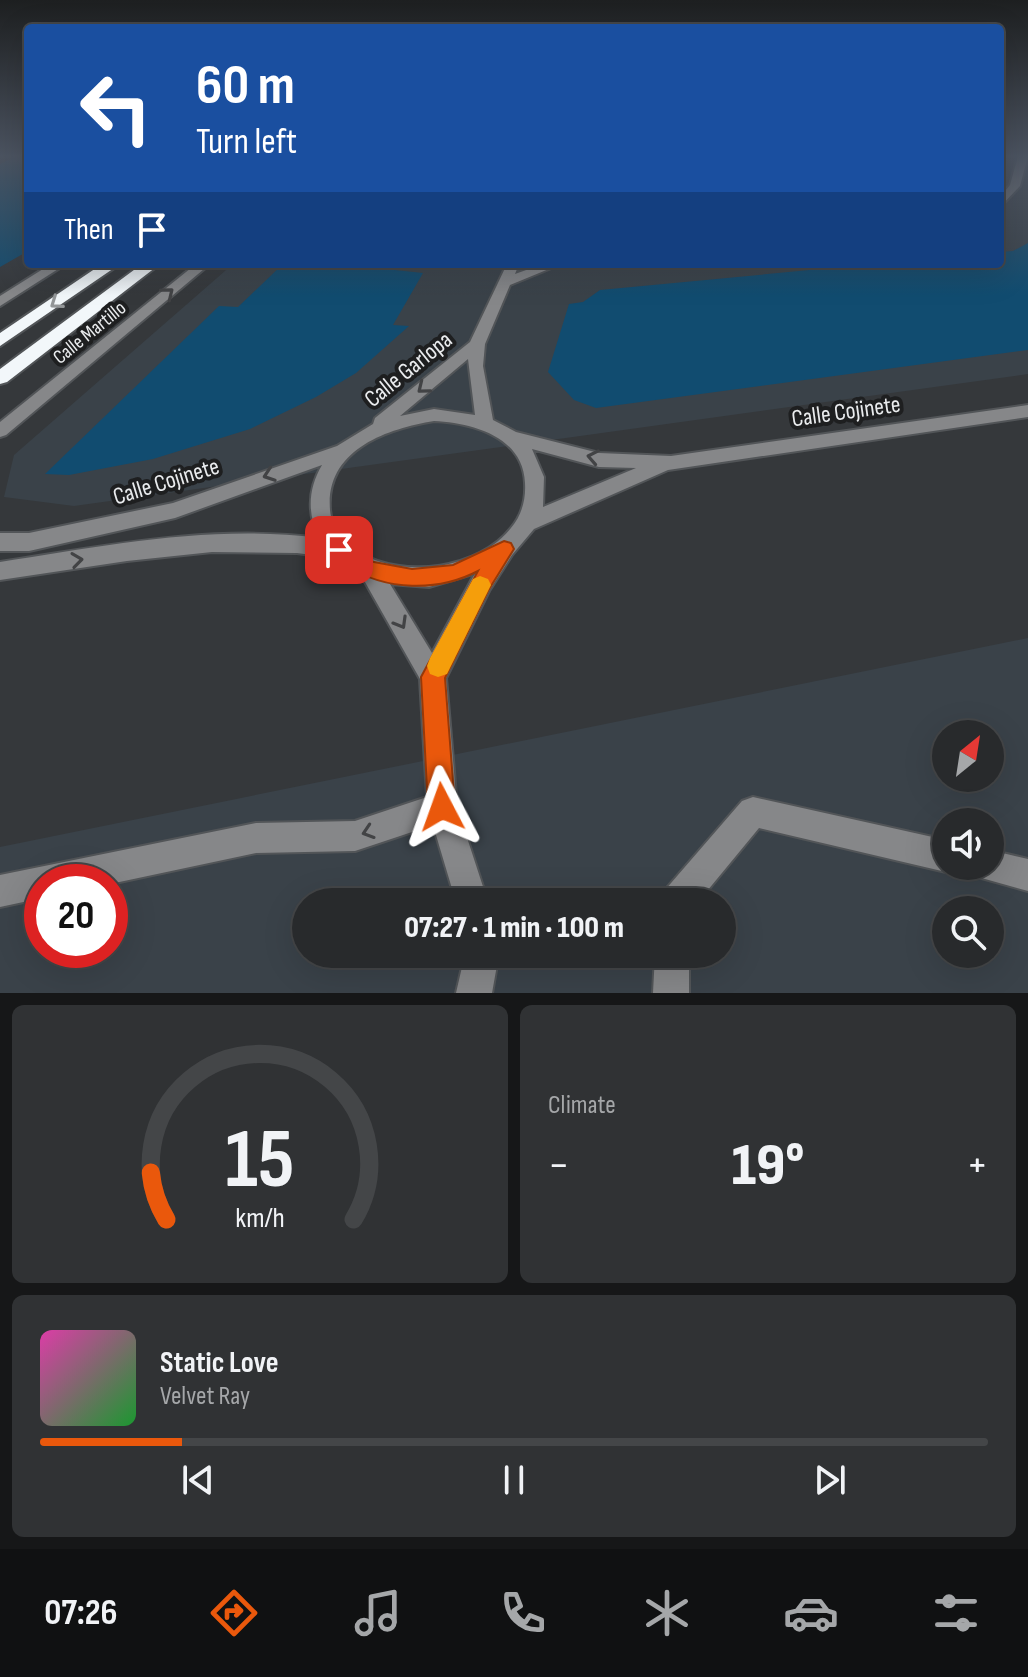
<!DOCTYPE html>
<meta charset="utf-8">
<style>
:root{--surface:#282a2c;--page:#303234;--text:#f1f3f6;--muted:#a5a7a9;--line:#444648;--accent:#ea580c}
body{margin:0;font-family:"Sofia Sans Condensed",sans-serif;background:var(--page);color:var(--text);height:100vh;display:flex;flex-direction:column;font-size:30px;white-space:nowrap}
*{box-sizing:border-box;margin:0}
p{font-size:26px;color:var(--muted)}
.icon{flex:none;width:44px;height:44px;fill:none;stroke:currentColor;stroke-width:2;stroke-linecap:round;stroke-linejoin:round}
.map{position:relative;height:993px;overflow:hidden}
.side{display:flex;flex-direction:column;gap:12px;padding:12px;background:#161718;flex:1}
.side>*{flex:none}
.hud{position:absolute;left:24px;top:24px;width:980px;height:244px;border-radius:8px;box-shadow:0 8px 32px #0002,0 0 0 2px var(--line);background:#1a4fa0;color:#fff;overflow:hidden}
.needle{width:52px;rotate:30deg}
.controls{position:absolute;left:932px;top:720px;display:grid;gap:16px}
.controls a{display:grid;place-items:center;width:72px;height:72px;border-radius:50%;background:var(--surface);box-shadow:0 8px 32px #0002,0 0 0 2px var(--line);font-size:40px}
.speed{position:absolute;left:24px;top:864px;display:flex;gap:16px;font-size:40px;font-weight:700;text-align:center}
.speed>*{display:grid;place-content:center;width:104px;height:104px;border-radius:50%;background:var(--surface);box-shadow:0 8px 32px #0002,0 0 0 2px var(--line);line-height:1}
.speed .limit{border:12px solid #d22;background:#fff;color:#111}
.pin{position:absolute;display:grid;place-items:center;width:68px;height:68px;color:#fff;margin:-34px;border-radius:16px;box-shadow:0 4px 12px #0006}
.me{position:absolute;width:88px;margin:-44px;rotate:356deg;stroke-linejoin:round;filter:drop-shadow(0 0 6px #0008)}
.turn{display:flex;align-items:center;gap:28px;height:168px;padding:0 40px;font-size:36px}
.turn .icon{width:104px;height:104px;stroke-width:2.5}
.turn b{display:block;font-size:56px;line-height:68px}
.then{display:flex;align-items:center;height:76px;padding:0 40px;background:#0003;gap:16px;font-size:30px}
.big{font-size:60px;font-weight:800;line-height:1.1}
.side .tile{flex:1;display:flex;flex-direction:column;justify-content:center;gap:12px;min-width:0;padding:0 28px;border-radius:12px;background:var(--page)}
.side .dial{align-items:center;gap:0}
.dial svg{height:208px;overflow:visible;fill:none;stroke:var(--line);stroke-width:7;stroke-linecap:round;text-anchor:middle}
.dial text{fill:var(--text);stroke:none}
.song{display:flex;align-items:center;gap:24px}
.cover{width:96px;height:96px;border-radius:12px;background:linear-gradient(135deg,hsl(320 70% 55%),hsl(130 70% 35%))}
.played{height:8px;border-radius:4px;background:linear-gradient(90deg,var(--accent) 15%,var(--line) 15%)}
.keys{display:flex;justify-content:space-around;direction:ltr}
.heat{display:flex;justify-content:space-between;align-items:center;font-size:44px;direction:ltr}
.side .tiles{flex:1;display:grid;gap:12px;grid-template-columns:1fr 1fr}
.tile:last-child{grid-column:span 2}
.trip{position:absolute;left:292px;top:888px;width:444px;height:80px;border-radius:40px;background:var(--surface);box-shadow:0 8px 32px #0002,0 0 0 2px var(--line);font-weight:800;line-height:80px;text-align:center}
.tab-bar{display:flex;height:128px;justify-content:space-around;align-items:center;background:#101112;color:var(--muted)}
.tab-bar .icon{width:56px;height:56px}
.tab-bar .current{color:var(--accent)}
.tab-bar b{font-size:36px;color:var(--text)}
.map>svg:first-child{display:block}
.built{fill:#3a4249;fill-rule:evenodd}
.building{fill:#114c70}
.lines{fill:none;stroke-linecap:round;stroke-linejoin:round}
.minor-casing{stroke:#525558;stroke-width:4}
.highway-casing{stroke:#525558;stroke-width:4}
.minor{fill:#868789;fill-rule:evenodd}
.highway{fill:#f2f7fa;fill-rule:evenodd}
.oneway{stroke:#424345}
.oneway2{stroke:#939698}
.route{fill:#ea580c;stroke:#983908;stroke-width:2}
.slow{fill:#f59e0b}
.labels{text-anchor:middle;stroke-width:8;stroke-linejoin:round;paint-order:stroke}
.far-street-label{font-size:20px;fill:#eaecee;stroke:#1e1f20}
.street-label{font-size:24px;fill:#eaecee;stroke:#1e1f20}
</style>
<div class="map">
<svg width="1028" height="993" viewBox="0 0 1028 993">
<rect width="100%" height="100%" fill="#35383b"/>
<path class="built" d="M 1000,156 L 1028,156 L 1028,374 L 74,506 L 4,497 L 14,455 L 233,264 L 1000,264 Z
M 1028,638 L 1028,993 L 0,993 L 0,847 ZM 946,734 L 990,734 L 990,778 L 946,778 ZM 946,822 L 990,822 L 990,866 L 946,866 ZM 42,882 L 110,882 L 110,950 L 42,950 ZM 306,902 L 722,902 L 722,954 L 306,954 ZM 946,910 L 990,910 L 990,954 L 946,954 Z"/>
<path class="building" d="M 17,156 L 28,156 L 28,251 L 0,267 L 0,164 Z
M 1028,243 L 1028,350 L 596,408 L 574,400 L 548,372 L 569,304 L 583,302 L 600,290 L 873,264 L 1000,264 L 1000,252 L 1013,251 Z
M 283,264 L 338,264 L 423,273 L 393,325 L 409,326 L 356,373 L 316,397 L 250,429 L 153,459 L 69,475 L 45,474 L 219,306 L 238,307 Z"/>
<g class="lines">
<defs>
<path id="minor" d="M 1018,156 L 1028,156 L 1020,186 L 1000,207 L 1000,197 L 1010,185 Z
M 51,264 L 66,264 L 0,306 L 0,296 Z
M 196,264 L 210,264 L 6,435 L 0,437 L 0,422 Z
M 507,264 L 519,264 L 515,274 L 543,264 L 561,264 L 510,285 L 485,344 L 483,366 L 493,420 L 516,432 L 599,453 L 671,456 L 1028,405 L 1028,417 L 668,470 L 534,529 L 512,555 L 489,591 L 446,678 L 457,807 L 488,902 L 456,902 L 433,825 L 355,851 L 256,853 L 110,884 L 42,882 L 42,898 L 0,907 L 0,875 L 256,823 L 355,821 L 427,797 L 420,679 L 361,575 L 333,558 L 297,553 L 212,552 L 127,561 L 0,580 L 0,562 C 105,546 212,524 319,538 C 307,513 308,489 322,465 L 175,518 L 29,551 L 0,551 L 0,533 L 29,533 L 173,503 L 337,446 L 373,424 L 375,418 L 470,342 ZM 468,359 L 475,415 L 434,409 L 400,416 ZM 434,421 C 472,423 523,436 525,483 C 526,499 522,515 511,528 C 479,569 404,579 360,553 C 344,544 332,530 330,510 C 325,450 386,429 434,421 ZM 532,449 L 599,467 L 636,468 L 543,507 L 544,477 ZM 476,573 L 473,577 L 432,653 L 390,584 L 429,587 Z
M 753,797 L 946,840 L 946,866 L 957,866 L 946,872 L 759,828 L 698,902 L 661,902 L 665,890 L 742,801 Z
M 990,850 L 1028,859 L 1028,891 L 978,877 L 973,866 L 990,866 Z
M 465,954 L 499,954 L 492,993 L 456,993 Z
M 655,954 L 689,954 L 689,993 L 653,993 Z"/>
<path id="highway" d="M 102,264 L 120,264 L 0,346 L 0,333 Z
M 142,264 L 160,264 L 7,382 L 0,384 L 0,369 Z"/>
</defs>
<use href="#minor" class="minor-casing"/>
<use href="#highway" class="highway-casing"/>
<use href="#minor" class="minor"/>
<use href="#highway" class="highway"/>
</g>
<defs><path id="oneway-chevron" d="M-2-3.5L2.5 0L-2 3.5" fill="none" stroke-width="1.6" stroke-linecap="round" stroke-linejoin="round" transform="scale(2)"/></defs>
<g class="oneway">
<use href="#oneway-chevron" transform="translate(168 293) rotate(-39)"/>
<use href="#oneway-chevron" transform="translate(423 388) rotate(141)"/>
<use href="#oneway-chevron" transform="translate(593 457) rotate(-169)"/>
<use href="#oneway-chevron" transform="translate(269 475) rotate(161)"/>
<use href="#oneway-chevron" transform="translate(77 560) rotate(-8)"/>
<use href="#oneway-chevron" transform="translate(401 623) rotate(60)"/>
<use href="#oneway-chevron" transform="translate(368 832) rotate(162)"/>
</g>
<use class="oneway2" href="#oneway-chevron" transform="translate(56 303) rotate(145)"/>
<linearGradient id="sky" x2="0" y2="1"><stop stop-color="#1d1f20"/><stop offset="0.53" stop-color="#4b5360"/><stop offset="1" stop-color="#4b5360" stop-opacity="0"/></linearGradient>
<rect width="1028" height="295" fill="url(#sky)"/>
<path class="route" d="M 504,541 L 511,543 L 514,549 L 488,591 L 445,678 L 455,807 L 451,817 L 442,821 L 432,817 L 428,807 L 421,677 L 478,571 C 438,592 386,591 347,566 C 340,561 333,558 329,550 L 332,544 L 339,542 L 374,562 L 412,569 L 453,565 Z"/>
<path class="slow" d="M 480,576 L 488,579 L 491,585 L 447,674 L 438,677 L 430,674 L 427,666 L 430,658 L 473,579 Z"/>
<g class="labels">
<g class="far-street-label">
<text transform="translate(89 332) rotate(-39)" y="7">Calle Martillo</text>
</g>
<g class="street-label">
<text transform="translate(408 369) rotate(-39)" y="8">Calle Garlopa</text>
<text transform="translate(846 411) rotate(-8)" y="8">Calle Cojinete</text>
<text transform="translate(166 481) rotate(-17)" y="8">Calle Cojinete</text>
</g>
</g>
</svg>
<div class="controls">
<a><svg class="needle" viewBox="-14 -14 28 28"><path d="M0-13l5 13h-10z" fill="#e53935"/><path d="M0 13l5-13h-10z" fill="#a5a7a9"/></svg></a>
<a><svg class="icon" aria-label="sound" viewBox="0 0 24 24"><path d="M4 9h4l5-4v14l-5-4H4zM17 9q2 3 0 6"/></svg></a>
<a><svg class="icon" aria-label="search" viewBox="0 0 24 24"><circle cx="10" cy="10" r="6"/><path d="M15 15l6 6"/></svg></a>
</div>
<div class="speed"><div class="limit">20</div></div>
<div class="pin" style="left:339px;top:550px;background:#d93025"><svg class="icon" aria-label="arrive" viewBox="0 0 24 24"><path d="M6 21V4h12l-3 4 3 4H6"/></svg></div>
<svg class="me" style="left:442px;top:807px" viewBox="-20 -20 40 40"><path d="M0-17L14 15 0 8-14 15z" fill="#ea580c" stroke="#fff" stroke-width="4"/></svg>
<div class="trip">07:27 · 1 min · 100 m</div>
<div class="hud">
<div class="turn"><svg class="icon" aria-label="left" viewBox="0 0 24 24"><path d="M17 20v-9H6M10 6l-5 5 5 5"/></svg><div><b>60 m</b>Turn left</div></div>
<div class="then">Then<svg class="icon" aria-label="arrive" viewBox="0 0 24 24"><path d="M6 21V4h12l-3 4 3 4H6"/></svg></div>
</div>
</div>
<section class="side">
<div class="tiles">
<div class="tile dial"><svg viewBox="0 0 100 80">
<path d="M14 69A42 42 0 1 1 86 69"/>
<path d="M14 69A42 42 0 0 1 8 51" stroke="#ea580c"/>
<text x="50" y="56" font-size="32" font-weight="700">15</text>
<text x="50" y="72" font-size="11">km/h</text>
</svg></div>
<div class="tile"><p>Climate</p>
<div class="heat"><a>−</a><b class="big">19°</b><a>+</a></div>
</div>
<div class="tile">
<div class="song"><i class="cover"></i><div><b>Static Love</b><p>Velvet Ray</p></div></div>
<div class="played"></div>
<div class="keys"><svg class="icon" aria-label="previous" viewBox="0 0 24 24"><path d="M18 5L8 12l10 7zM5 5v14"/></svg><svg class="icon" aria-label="pause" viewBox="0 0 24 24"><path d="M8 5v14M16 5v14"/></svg><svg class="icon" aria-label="next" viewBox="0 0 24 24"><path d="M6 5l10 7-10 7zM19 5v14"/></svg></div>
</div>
</div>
</section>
<nav class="tab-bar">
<b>07:26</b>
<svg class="icon current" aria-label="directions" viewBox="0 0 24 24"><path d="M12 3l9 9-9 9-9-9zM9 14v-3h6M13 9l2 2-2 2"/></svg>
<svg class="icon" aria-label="music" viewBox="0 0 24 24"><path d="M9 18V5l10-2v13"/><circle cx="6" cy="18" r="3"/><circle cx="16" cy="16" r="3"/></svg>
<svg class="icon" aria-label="phone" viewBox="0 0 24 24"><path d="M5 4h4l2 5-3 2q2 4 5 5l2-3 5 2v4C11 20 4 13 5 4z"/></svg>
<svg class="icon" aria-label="climate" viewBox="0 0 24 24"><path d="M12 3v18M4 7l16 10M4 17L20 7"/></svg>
<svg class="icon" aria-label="car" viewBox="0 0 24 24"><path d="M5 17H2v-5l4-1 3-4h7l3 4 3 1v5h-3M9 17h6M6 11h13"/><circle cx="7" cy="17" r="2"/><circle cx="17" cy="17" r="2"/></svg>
<svg class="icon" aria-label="filters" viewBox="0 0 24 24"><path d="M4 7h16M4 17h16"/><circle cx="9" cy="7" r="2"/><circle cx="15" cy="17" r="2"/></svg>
</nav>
